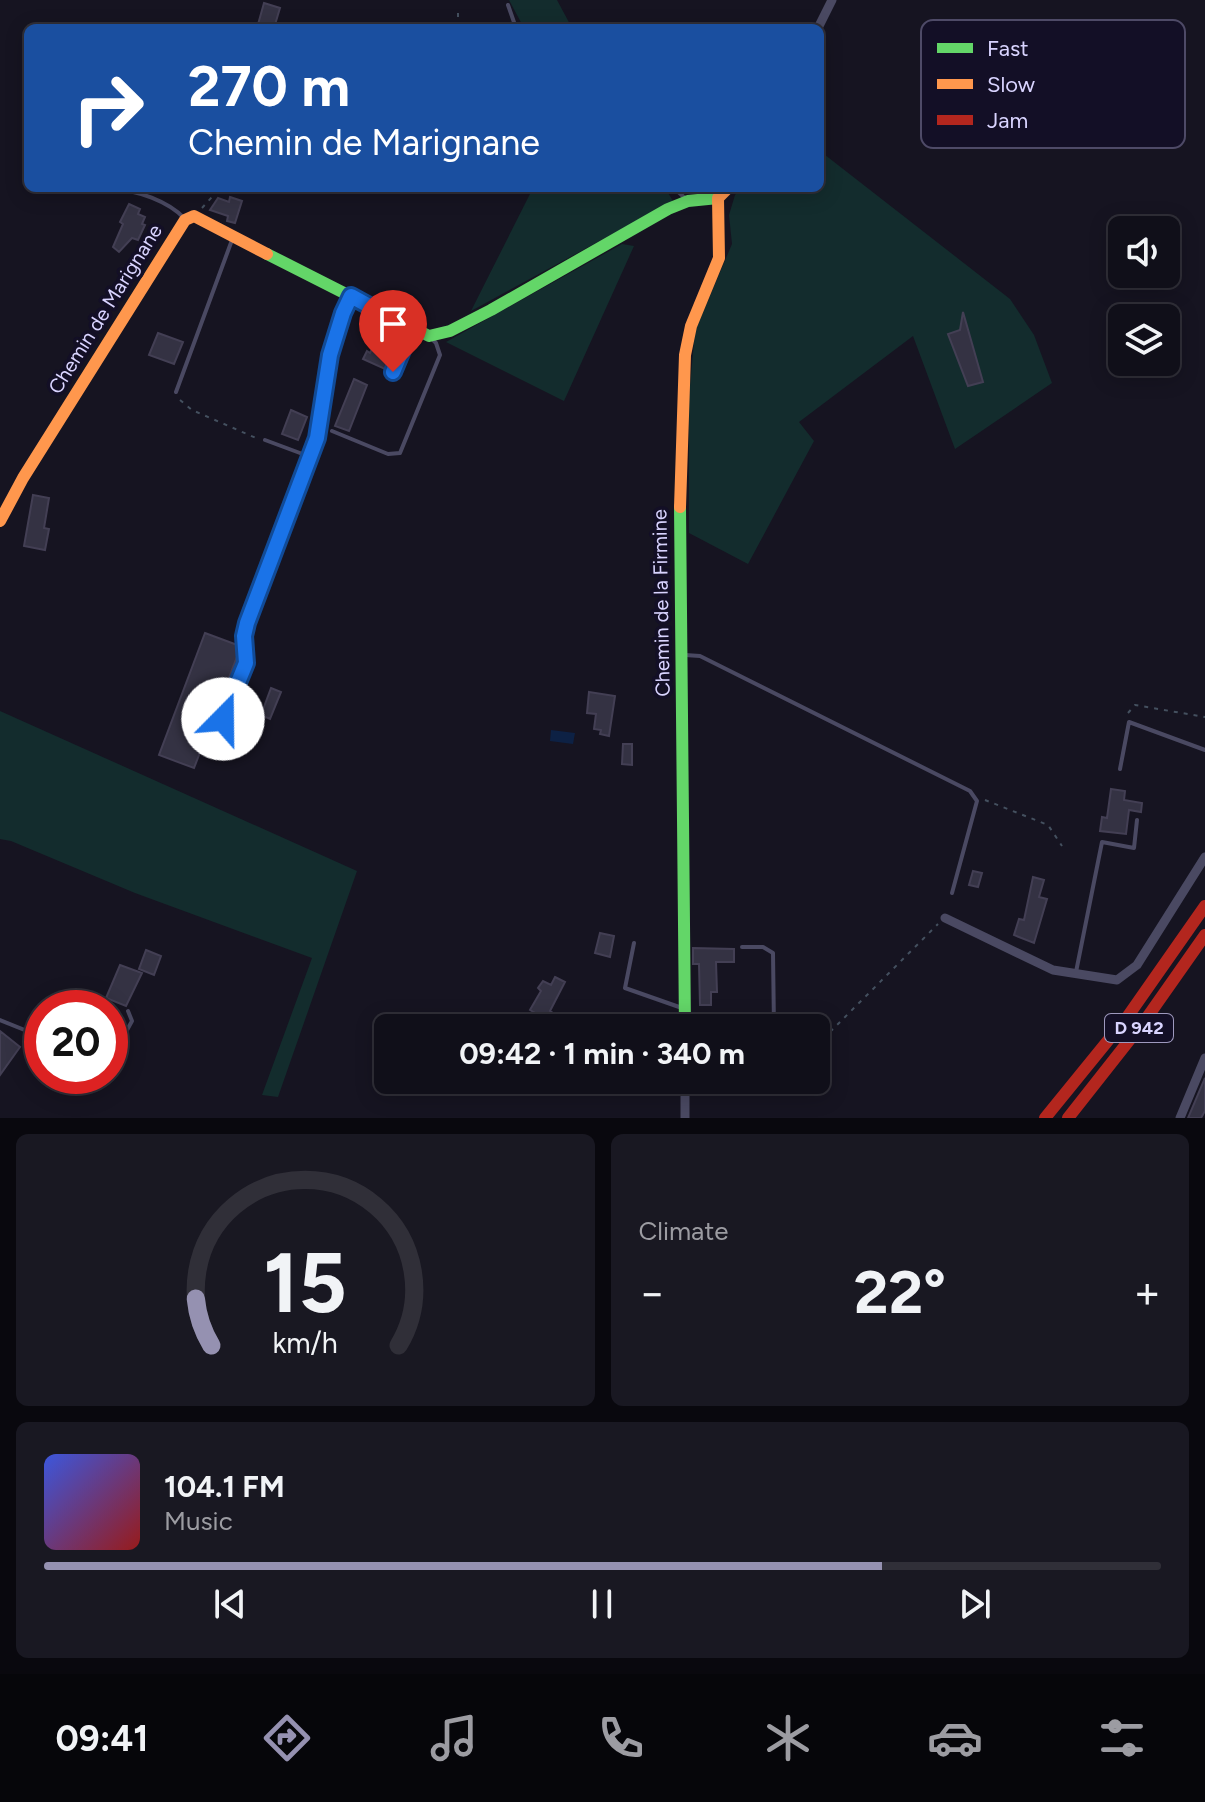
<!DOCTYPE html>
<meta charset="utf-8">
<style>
:root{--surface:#100f19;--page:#191822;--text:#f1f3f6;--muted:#9c9ca2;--line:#302f38;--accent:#9591b1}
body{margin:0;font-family:Figtree,sans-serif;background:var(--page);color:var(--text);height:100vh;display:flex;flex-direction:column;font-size:30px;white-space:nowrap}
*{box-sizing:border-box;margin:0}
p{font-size:26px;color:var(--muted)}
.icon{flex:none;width:44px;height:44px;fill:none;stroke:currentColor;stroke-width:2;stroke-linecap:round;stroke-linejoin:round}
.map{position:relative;height:1118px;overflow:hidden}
.details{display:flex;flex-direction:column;gap:16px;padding:16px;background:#09080e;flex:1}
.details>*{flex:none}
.hud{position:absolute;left:24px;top:24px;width:800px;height:168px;border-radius:12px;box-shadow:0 4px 20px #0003,0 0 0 2px var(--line);background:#1a4fa0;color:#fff;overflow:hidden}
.fabs{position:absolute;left:1108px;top:216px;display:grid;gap:16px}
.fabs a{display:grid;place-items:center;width:72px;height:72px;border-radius:12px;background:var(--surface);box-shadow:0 4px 20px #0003,0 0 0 2px var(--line);font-size:40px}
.speed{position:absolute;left:24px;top:990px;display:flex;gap:16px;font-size:40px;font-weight:700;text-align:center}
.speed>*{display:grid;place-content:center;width:104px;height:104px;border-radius:50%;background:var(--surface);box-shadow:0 4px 20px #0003,0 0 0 2px var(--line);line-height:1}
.speed .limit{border:12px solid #d22;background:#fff;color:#111}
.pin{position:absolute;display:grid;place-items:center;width:68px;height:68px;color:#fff;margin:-82px -34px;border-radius:50% 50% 50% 0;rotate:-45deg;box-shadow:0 0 8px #0007}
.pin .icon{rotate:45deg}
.me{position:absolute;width:88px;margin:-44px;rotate:22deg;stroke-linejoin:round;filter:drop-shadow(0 0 6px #0008)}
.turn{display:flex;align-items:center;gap:28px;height:168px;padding:0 32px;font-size:36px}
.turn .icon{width:104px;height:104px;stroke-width:2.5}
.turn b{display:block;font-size:56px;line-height:68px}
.big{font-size:60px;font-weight:700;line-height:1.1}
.details .card{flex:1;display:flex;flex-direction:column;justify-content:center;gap:12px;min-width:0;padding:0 28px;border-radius:12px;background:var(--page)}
.details .dial{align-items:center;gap:0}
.dial svg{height:208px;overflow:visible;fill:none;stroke:var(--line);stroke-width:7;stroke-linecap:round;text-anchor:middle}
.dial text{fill:var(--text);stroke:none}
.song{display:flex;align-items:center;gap:24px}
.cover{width:96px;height:96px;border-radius:12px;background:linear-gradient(135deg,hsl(230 70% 55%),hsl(0 70% 35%))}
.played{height:8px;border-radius:4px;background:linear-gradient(90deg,var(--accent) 75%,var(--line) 75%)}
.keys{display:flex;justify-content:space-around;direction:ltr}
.heat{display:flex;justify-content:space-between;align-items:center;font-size:44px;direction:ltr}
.details .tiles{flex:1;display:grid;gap:16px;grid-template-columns:1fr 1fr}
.card:last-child{grid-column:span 2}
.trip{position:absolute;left:374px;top:1014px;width:456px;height:80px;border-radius:12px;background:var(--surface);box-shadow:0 4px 20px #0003,0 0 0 2px var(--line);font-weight:700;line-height:80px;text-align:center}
.menu{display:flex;height:128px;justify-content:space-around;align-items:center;background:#06060a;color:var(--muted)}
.menu .icon{width:56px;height:56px}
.menu .on{color:var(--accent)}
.menu b{font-size:36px;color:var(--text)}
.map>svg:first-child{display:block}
.green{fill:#132c2d}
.water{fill:#0d2144}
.building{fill:#343243;stroke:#433f54;stroke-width:2}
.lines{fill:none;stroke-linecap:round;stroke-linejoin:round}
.path{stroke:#44505f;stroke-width:2;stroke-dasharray:4 6;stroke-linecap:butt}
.lane{stroke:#4a4962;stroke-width:4}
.street{stroke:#4a4962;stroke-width:9}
.fast{stroke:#63d668;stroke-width:12}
.slow{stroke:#ff974d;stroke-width:12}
.jam{stroke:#b3261e;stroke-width:12}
.route-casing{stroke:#114b97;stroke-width:20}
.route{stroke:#1a73e8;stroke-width:14}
.labels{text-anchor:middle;stroke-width:7;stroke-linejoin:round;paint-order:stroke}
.shield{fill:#130f26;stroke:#9e99be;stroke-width:2}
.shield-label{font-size:18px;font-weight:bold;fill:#d9d4ff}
.street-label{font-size:20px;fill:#d9d4ff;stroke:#130f26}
.key{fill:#130f26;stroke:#4e4a67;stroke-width:2}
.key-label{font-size:22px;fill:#d9d4ff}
</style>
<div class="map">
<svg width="1205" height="1118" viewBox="0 0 1205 1118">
<rect width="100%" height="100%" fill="#161421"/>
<path class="green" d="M 509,0 L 557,0 L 572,28 L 524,28 Z
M 820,151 L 1010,299 L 1034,335 L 1052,383 L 955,449 L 913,336 L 799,422 L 814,441 L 748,564 L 689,533 L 689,397 L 695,331 L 732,244 L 729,215 L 735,195 L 741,188 L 820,188 Z
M 533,188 L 665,188 L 673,201 L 471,311 Z
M 622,244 L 634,246 L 564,401 L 446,342 Z
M 0,711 L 357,871 L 278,1097 L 262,1095 L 312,958 L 135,893 L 11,841 L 0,839 Z"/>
<path class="water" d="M 551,730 L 575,733 L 573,744 L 550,741 Z"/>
<path class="building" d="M 264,3 L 280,8 L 274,28 L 257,28 Z
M 230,197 L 242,201 L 235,223 L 227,221 L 228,216 L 210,210 L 218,198 L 229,202 Z
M 129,204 L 140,209 L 138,214 L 145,217 L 142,224 L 145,225 L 138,240 L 132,238 L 119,252 L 113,247 L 123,224 L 120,222 Z
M 963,312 L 983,382 L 968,386 L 948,334 L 960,330 Z
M 158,333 L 183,342 L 174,364 L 149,355 Z
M 377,339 L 395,347 L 385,369 L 363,359 L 367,351 L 370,353 Z
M 354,379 L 367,385 L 349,431 L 335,426 Z
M 291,410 L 307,417 L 298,440 L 282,434 Z
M 33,495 L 49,498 L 44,528 L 49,529 L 45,550 L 24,546 Z
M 205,633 L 240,646 L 240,649 L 194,768 L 159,755 Z
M 271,688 L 281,692 L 270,719 L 261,715 Z
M 589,692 L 615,696 L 609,736 L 600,734 L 601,730 L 594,729 L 596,714 L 587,713 Z
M 623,744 L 632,744 L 632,765 L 622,764 Z
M 1111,789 L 1125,791 L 1124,800 L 1142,803 L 1141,812 L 1129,810 L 1126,834 L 1100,831 L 1102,817 L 1107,818 Z
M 973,871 L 982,873 L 978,887 L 969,885 Z
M 1033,877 L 1044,880 L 1039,897 L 1047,899 L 1034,943 L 1014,935 L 1019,919 L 1024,920 Z
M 600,933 L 614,936 L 610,957 L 595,953 Z
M 693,948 L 734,949 L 734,962 L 716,962 L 717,992 L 711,992 L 711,1005 L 700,1005 L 699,964 L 693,964 Z
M 146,950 L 161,956 L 154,975 L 139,969 Z
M 120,965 L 142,973 L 126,1006 L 106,998 Z
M 555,977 L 565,982 L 550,1011 L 577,1028 L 547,1028 L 533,1021 L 537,1014 L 530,1010 L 541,991 L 538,988 L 543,981 L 551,985 Z
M 0,1031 L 20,1047 L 0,1075 Z
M 1205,1078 L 1205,1111 L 1201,1118 L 1188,1118 Z"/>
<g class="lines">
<path class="path" d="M 458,13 L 458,28
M 202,208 L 220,188
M 180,400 L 192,410 L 256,438
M 1128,713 L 1135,705 L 1205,717
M 985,800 L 1048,825 L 1062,846
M 698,1015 L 726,1028
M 816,1046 L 938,924"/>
<path class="lane" d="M 508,5 L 516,28
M 77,188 C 89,193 101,190 114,190 C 136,189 169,202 184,218
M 674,188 L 686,199
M 393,372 L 410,331
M 176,392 L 232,240
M 332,431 L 388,454 L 400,453 L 440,355 L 436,343 L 431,338
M 265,440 L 308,456 L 317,438 L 330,355 L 350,298
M 685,655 L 700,656 L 970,791 L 977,801 L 952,893
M 223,719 L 246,663 L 244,636 L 247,623 L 308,456
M 1120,769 L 1129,722 L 1205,750
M 634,943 L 625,988 L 682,1008
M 742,947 L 763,947 L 773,953 L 774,1028
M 1076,972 L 1102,842 L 1134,848 L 1137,820
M 0,1020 L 42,1037
M 110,1061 L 132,1021 L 128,1011"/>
<path class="street" d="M 818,28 L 832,0
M 945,918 L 1053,970 L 1117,980 L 1137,965 L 1205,857
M 685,1080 L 685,1118
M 1180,1118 L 1205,1058"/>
<path class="fast" d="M 267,254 L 429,336 L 450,331 L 491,310 L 668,209 L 688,201 L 718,198
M 680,507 L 685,1028"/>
<path class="slow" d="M 680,507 L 685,355 L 691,326 L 719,258 L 718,198 L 728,188
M 0,521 L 23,478 L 185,220 L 194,216 L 267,254"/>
<path class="jam" d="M 1045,1118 L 1128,1016 L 1205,906
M 1068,1118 L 1146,1019 L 1205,935"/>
</g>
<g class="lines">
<defs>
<path id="route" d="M 223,719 L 246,663 L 244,636 L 247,623 L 317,438 L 330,355 L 343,313 L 351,296 L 411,329 L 393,372"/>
</defs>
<use href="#route" class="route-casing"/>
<use href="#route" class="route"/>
</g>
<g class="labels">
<rect class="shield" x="1105" y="1014" width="68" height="28" rx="6"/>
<g class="shield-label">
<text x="1139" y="1034">D 942</text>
</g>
<g class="street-label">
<text transform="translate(105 309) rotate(-58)" y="7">Chemin de Marignane</text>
<text transform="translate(661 603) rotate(-91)" y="7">Chemin de la Firmine</text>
</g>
</g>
<rect x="921" y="20" width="264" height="128" rx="12" class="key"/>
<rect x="937" y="43" width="36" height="10" fill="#63d668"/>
<rect x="937" y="79" width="36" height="10" fill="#ff974d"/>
<rect x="937" y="115" width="36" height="10" fill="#b3261e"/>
<g class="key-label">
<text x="987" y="56">Fast</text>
<text x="987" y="92">Slow</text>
<text x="987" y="128">Jam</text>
</g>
</svg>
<div class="fabs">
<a><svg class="icon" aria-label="sound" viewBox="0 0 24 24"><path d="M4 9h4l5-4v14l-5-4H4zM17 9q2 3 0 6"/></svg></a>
<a><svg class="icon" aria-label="layers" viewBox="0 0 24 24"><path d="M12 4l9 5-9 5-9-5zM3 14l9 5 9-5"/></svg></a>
</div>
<div class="speed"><div class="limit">20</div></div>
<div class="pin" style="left:393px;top:372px;background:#d93025"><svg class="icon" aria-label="arrive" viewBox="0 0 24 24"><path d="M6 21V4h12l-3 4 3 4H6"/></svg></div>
<svg class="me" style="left:223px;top:719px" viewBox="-20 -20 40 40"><circle r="19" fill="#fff"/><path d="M0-13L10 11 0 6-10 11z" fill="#1a73e8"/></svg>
<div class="trip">09:42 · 1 min · 340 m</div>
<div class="hud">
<div class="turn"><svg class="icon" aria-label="right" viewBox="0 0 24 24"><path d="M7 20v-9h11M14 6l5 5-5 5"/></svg><div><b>270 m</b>Chemin de Marignane</div></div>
</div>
</div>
<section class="details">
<div class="tiles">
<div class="card dial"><svg viewBox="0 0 100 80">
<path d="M14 69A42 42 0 1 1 86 69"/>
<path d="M14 69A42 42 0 0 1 8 51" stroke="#9591b1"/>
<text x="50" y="56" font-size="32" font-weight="700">15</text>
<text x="50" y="72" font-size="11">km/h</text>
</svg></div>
<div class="card"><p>Climate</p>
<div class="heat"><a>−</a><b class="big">22°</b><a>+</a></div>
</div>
<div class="card">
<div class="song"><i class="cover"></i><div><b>104.1 FM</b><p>Music</p></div></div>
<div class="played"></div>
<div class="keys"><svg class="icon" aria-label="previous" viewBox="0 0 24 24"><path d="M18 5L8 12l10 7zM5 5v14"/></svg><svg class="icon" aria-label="pause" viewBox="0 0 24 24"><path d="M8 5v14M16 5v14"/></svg><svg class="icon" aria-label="next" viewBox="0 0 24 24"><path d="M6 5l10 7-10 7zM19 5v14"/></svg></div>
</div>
</div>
</section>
<nav class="menu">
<b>09:41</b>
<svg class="icon on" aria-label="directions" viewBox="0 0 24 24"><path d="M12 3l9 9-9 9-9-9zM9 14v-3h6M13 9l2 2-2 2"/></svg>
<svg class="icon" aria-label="music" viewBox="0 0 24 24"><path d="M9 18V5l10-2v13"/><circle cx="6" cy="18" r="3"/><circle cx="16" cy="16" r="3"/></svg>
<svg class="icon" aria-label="phone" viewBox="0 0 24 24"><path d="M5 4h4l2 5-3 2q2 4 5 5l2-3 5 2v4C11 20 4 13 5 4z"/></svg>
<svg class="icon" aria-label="climate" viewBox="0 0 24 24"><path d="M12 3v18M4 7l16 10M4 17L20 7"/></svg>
<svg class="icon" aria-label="car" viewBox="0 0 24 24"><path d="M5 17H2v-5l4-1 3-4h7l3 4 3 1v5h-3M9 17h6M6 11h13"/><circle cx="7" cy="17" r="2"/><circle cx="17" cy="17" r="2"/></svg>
<svg class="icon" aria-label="filters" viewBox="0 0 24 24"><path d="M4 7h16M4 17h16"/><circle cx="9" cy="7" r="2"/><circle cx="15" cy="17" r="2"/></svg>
</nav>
